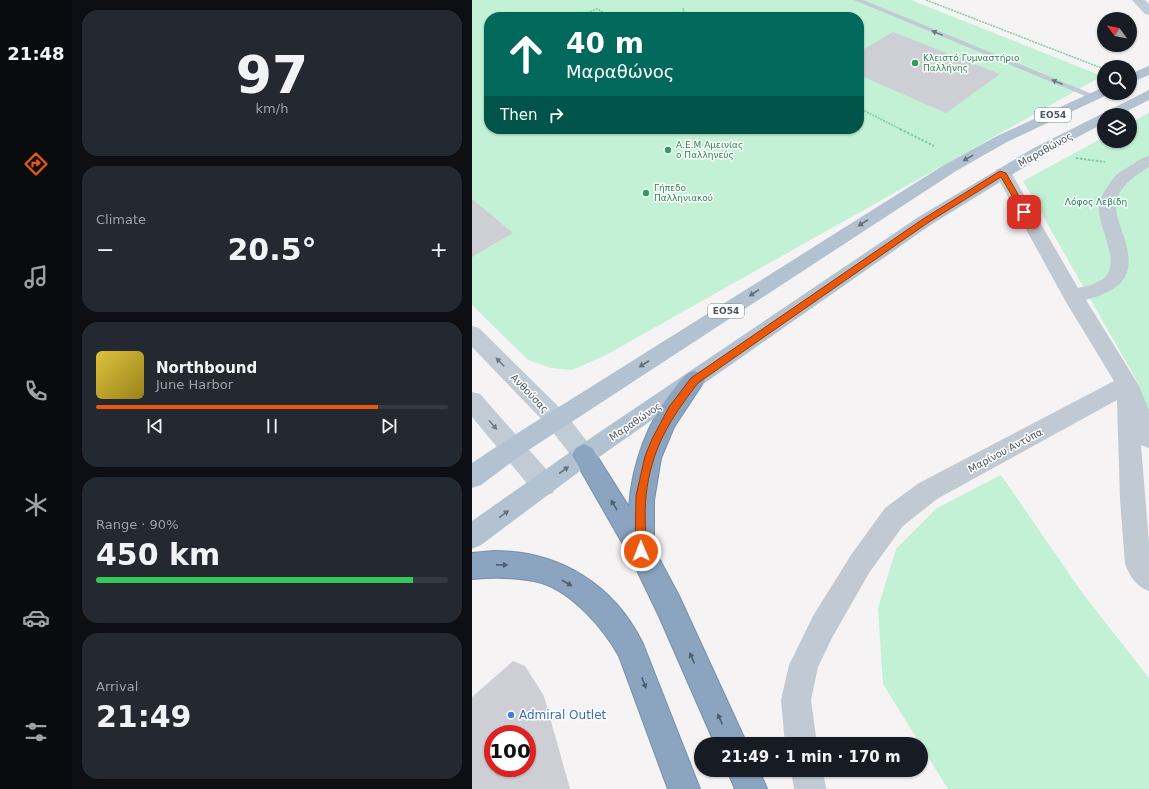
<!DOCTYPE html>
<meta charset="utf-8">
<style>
:root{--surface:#171b24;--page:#242831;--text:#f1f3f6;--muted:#9ea1a6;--line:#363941;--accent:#ea580c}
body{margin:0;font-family:"DejaVu Sans",sans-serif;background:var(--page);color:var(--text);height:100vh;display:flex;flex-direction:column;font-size:15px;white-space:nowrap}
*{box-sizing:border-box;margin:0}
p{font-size:13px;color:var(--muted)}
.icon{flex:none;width:22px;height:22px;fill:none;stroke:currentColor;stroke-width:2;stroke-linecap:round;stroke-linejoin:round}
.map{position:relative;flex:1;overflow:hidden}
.side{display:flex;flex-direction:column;gap:10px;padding:10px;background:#0d0f14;width:400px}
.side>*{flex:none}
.banner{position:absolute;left:12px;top:12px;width:380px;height:122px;border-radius:16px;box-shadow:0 1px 3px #0004;background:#00695c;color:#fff;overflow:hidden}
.needle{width:26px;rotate:302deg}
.buttons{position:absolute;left:625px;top:12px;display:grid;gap:8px}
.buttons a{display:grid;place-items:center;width:40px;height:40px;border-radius:50%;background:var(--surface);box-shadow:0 1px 3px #0004;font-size:20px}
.speed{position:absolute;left:12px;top:725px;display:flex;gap:8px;font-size:20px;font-weight:700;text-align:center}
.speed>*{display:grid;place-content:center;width:52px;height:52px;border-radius:50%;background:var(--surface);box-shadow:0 1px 3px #0004;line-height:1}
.speed .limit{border:6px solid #d22;background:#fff;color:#111}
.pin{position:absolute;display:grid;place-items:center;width:34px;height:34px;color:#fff;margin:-17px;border-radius:8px;box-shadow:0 2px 6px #0006}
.me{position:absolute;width:44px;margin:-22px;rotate:359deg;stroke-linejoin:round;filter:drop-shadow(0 0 3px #0008)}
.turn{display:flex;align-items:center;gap:14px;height:84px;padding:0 16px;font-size:18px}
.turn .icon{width:52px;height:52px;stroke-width:2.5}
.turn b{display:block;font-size:28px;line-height:34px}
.then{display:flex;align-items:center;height:38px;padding:0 16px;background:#0003;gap:8px;font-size:15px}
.big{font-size:30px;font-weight:800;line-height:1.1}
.side .widget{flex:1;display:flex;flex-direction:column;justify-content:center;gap:6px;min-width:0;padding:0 14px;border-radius:16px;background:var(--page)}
.side .dial{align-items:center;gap:0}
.dial b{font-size:52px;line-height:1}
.song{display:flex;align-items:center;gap:12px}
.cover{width:48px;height:48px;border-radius:6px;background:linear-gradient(135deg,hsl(50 70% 55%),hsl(50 70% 35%))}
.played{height:4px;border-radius:2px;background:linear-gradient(90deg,var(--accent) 80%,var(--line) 80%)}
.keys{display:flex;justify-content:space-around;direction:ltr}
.heat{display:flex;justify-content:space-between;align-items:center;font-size:22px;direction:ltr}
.charge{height:6px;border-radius:3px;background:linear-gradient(90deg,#34c759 90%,var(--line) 0)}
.trip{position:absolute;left:222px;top:737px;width:234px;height:40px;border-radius:20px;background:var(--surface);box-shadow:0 1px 3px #0004;font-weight:800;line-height:40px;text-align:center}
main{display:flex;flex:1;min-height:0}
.tab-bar{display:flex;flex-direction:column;width:72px;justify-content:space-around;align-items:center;background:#090b0e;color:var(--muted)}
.tab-bar .icon{width:28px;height:28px}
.tab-bar .active{color:var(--accent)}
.tab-bar b{font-size:18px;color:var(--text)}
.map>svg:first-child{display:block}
.green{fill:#c3f1d5;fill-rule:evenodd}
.building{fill:#cdcfd5;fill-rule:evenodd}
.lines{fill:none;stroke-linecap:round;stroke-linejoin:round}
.highway-casing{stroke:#7690ad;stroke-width:2}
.path-far1{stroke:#7ad0a6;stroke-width:1.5;stroke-dasharray:2 1;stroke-linecap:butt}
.path{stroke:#7ad0a6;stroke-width:2;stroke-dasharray:2.5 1.5;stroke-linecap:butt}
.lane{fill:#c1cad2;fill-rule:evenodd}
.street{fill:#c1cad2;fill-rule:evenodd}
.secondary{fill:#c1cbd6;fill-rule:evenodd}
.primary{fill:#b3c2d1;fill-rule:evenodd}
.highway{fill:#8ba5c1;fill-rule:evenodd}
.oneway{fill:#6e7983}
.oneway2{fill:#64717d}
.oneway3{fill:#6e7984}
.oneway4{fill:#505e6b}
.route{fill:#ea580c;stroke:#983908}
.leisure-dot{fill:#2e9e5b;stroke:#fff;stroke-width:1.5}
.shop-dot{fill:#3f7fe0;stroke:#fff;stroke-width:1.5}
.labels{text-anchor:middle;stroke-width:3;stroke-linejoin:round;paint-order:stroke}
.far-leisure-label{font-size:9px;fill:#27864d;stroke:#fff;text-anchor:start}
.shield{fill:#fff;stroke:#808990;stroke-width:1}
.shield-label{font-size:9px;font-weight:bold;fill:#4a5661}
.far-park-label{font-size:9px;fill:#17864f;stroke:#fff}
.street-label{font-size:10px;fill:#4a5661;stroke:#fff}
.near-shop-label{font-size:12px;fill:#366cbe;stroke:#fff;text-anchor:start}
</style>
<main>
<nav class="tab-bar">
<b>21:48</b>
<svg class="icon active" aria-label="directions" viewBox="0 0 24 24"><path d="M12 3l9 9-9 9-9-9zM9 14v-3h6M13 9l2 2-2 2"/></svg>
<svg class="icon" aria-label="music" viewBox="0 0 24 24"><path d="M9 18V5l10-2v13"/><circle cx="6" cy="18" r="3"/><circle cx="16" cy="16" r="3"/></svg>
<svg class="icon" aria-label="phone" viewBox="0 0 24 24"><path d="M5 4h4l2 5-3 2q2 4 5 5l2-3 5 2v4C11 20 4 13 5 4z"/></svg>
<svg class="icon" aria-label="climate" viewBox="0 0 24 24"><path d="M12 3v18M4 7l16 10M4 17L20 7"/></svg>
<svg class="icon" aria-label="car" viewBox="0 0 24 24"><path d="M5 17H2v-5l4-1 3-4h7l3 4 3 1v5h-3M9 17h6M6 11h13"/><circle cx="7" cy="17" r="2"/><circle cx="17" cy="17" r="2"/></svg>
<svg class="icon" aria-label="filters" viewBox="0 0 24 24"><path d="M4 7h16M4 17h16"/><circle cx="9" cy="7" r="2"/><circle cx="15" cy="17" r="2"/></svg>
</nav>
<section class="side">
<div class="widget dial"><b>97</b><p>km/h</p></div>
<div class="widget"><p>Climate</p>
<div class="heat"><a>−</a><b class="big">20.5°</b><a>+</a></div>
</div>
<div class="widget">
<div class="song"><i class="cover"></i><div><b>Northbound</b><p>June Harbor</p></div></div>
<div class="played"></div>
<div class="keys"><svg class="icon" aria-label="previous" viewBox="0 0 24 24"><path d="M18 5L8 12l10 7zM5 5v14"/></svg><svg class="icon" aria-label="pause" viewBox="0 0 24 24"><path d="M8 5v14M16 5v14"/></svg><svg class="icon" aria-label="next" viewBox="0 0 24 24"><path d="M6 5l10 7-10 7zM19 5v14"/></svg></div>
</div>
<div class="widget"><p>Range · 90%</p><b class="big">450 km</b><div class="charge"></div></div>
<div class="widget"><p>Arrival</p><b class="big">21:49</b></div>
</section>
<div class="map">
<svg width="677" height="789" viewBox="0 0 677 789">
<rect width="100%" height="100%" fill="#f5f3f3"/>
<path class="green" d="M 0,0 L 439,0 L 630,76 L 134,355 L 100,370 L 79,368 L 56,360 L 0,305 ZM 17,17 L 387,17 L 387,129 L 17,129 Z
M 677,113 L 677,418 L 665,381 L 551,181 L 632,137 L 632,141 L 658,141 L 658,123 Z
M 529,475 L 611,594 L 677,678 L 677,789 L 476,789 L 411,684 L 406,608 L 424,549 L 465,508 Z"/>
<path class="building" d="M 421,32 L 528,74 L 474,113 L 387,75 L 387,52 Z
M 0,199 L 41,233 L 0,257 Z
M 41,661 L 53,666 L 72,696 L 98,789 L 0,789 L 0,697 ZM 21,734 L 55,734 L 55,768 L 21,768 Z"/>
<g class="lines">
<defs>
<path id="highway" d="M 222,371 L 230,374 L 233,380 L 202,427 L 189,458 L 182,500 L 182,549 L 207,596 L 275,744 L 243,744 L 187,616 L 160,560 L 100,455 L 104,448 L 112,444 L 120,448 L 157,507 C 160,465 175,422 202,389 C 208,381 212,374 222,371 Z
M 22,551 C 87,551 142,584 171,644 L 228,789 L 196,789 L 147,656 C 132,629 101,593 70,583 C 48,577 23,577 0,579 L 0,553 Z
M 255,770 L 287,770 L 295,789 L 263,789 Z"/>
</defs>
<use href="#highway" class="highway-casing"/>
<path class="path-far1" d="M 454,0 L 632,69
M 104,17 L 125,9 L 140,17
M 207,17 L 212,11 L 211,8
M 387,108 L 430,130"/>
<path class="path" d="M 428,129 L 462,146
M 604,158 L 633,162"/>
<path class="lane" d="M 382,0 L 391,0 L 625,96 L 624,98 L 618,98 Z"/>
<path class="street" d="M 677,156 L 677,167 C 664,175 650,184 645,199 C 642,210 647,223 651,234 C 665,275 653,289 614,300 L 666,384 L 677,410 L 677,448 L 669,445 L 677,543 L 677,591 C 664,586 658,577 653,564 L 648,499 L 645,400 L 465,499 L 431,526 L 397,573 L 361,636 L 346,667 L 339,700 L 345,744 L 313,744 L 309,700 L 317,665 L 322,655 L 341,616 L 379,555 L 413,508 L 447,483 L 642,381 L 594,302 L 523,173 L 525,169 L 531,168 L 537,169 L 606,288 C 615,286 628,283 634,276 C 648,261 626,226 627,208 C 627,200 631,193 636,186 C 641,178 645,173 653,169 C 661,164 667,159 677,156 Z
M 319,770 L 351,770 L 354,789 L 322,789 Z"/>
<path class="secondary" d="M 660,0 L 673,0 L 677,4 L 677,15 L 673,14 Z
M 0,326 L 7,328 L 93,413 L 120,448 L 124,455 L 120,462 L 112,466 L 104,462 L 77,427 L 0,347 Z
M 0,392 L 8,394 L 81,477 L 84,485 L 81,493 L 72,496 L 63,493 L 0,417 Z"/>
<path class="primary" d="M 677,66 L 677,75 L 658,83 L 658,74 Z
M 632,87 L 632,93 L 637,94 L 535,142 L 484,171 L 49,455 L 9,485 L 0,488 L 0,463 L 33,441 L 472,165 L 525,136 Z
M 677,90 L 677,100 L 647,115 L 632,115 L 632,123 L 572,155 L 460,224 L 120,462 L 9,545 L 0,549 L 0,521 L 104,448 L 448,216 L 560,149 Z"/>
<use href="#highway" class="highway"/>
</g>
<defs><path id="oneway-solid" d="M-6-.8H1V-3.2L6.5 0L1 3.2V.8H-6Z"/></defs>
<g class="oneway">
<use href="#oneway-solid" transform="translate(465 33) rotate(-158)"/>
<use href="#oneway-solid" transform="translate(585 82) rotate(-158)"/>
</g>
<g class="oneway2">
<use href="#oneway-solid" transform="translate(496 158) rotate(151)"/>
<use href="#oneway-solid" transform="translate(391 223) rotate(147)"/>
<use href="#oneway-solid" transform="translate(282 293) rotate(147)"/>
<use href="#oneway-solid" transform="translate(172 364) rotate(147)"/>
<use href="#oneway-solid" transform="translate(92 470) rotate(-36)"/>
<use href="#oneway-solid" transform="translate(32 514) rotate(-36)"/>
</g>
<g class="oneway3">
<use href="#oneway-solid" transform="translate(28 362) rotate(-134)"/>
<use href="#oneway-solid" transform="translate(21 425) rotate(49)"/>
</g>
<g class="oneway4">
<use href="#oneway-solid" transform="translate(142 505) rotate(-121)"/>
<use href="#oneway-solid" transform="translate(30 565) rotate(1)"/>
<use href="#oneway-solid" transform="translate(95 583) rotate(29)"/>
<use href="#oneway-solid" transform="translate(220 658) rotate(-114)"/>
<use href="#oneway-solid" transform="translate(172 683) rotate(69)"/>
<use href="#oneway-solid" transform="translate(248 719) rotate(-114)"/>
</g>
<path class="route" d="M 528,171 L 534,173 L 556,212 L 555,213 L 550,213 L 529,177 L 457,222 L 226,383 C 198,419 179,449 174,496 C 172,514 174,533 174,551 L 173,555 L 169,557 L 165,555 L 163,551 L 164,496 L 173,456 L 180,439 L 197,407 L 219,378 L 451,219 Z"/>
<g class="leisure-dot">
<circle cx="443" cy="63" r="4"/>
<circle cx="196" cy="150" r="4"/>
<circle cx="174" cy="193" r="4"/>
</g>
<circle class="shop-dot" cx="39" cy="715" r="4"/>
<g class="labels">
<g class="far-leisure-label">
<text x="451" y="61">Κλειστό Γυμναστήριο<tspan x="451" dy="10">Παλλήνης</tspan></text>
<text x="204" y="148">Α.Ε.Μ Αμεινίας<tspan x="204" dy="10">ο Παλληνεύς</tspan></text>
<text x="182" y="191">Γήπεδο<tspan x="182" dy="10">Παλληνιακού</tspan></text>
</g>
<g class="shield">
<rect x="563" y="108" width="36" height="14" rx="3"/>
<rect x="236" y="304" width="36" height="14" rx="3"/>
</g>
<g class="shield-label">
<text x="581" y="118">ΕΟ54</text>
<text x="254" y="314">ΕΟ54</text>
</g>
<g class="far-park-label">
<text x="624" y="205">Λόφος Λεβίδη</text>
</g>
<g class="street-label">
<text transform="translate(573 149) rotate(-29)" y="4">Μαραθώνος</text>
<text transform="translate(58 393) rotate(46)" y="4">Ανθούσας</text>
<text transform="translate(163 421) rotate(-34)" y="4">Μαραθώνος</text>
<text transform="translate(533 450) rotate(-28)" y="4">Μαρίνου Αντύπα</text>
</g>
<g class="near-shop-label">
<text x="47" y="719">Admiral Outlet</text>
</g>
</g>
</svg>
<div class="buttons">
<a><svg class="needle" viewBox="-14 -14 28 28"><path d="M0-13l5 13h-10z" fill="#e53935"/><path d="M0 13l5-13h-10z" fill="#9ea1a6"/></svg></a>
<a><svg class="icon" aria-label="search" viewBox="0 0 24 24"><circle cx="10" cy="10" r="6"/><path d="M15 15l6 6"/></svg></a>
<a><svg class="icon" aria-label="layers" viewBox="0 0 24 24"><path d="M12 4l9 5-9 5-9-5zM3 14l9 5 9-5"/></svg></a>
</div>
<div class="speed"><div class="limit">100</div></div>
<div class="pin" style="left:552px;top:212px;background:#d93025"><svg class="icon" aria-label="arrive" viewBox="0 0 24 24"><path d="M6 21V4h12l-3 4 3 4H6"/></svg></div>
<svg class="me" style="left:169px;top:551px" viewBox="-20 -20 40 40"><circle r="17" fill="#ea580c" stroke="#fff" stroke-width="3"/><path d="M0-11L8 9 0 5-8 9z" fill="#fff"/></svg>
<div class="trip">21:49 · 1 min · 170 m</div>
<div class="banner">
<div class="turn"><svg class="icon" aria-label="ahead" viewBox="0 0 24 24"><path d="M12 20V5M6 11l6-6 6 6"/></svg><div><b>40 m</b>Μαραθώνος</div></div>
<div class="then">Then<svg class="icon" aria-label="right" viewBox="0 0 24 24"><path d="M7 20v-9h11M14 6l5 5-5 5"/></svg></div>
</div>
</div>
</main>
